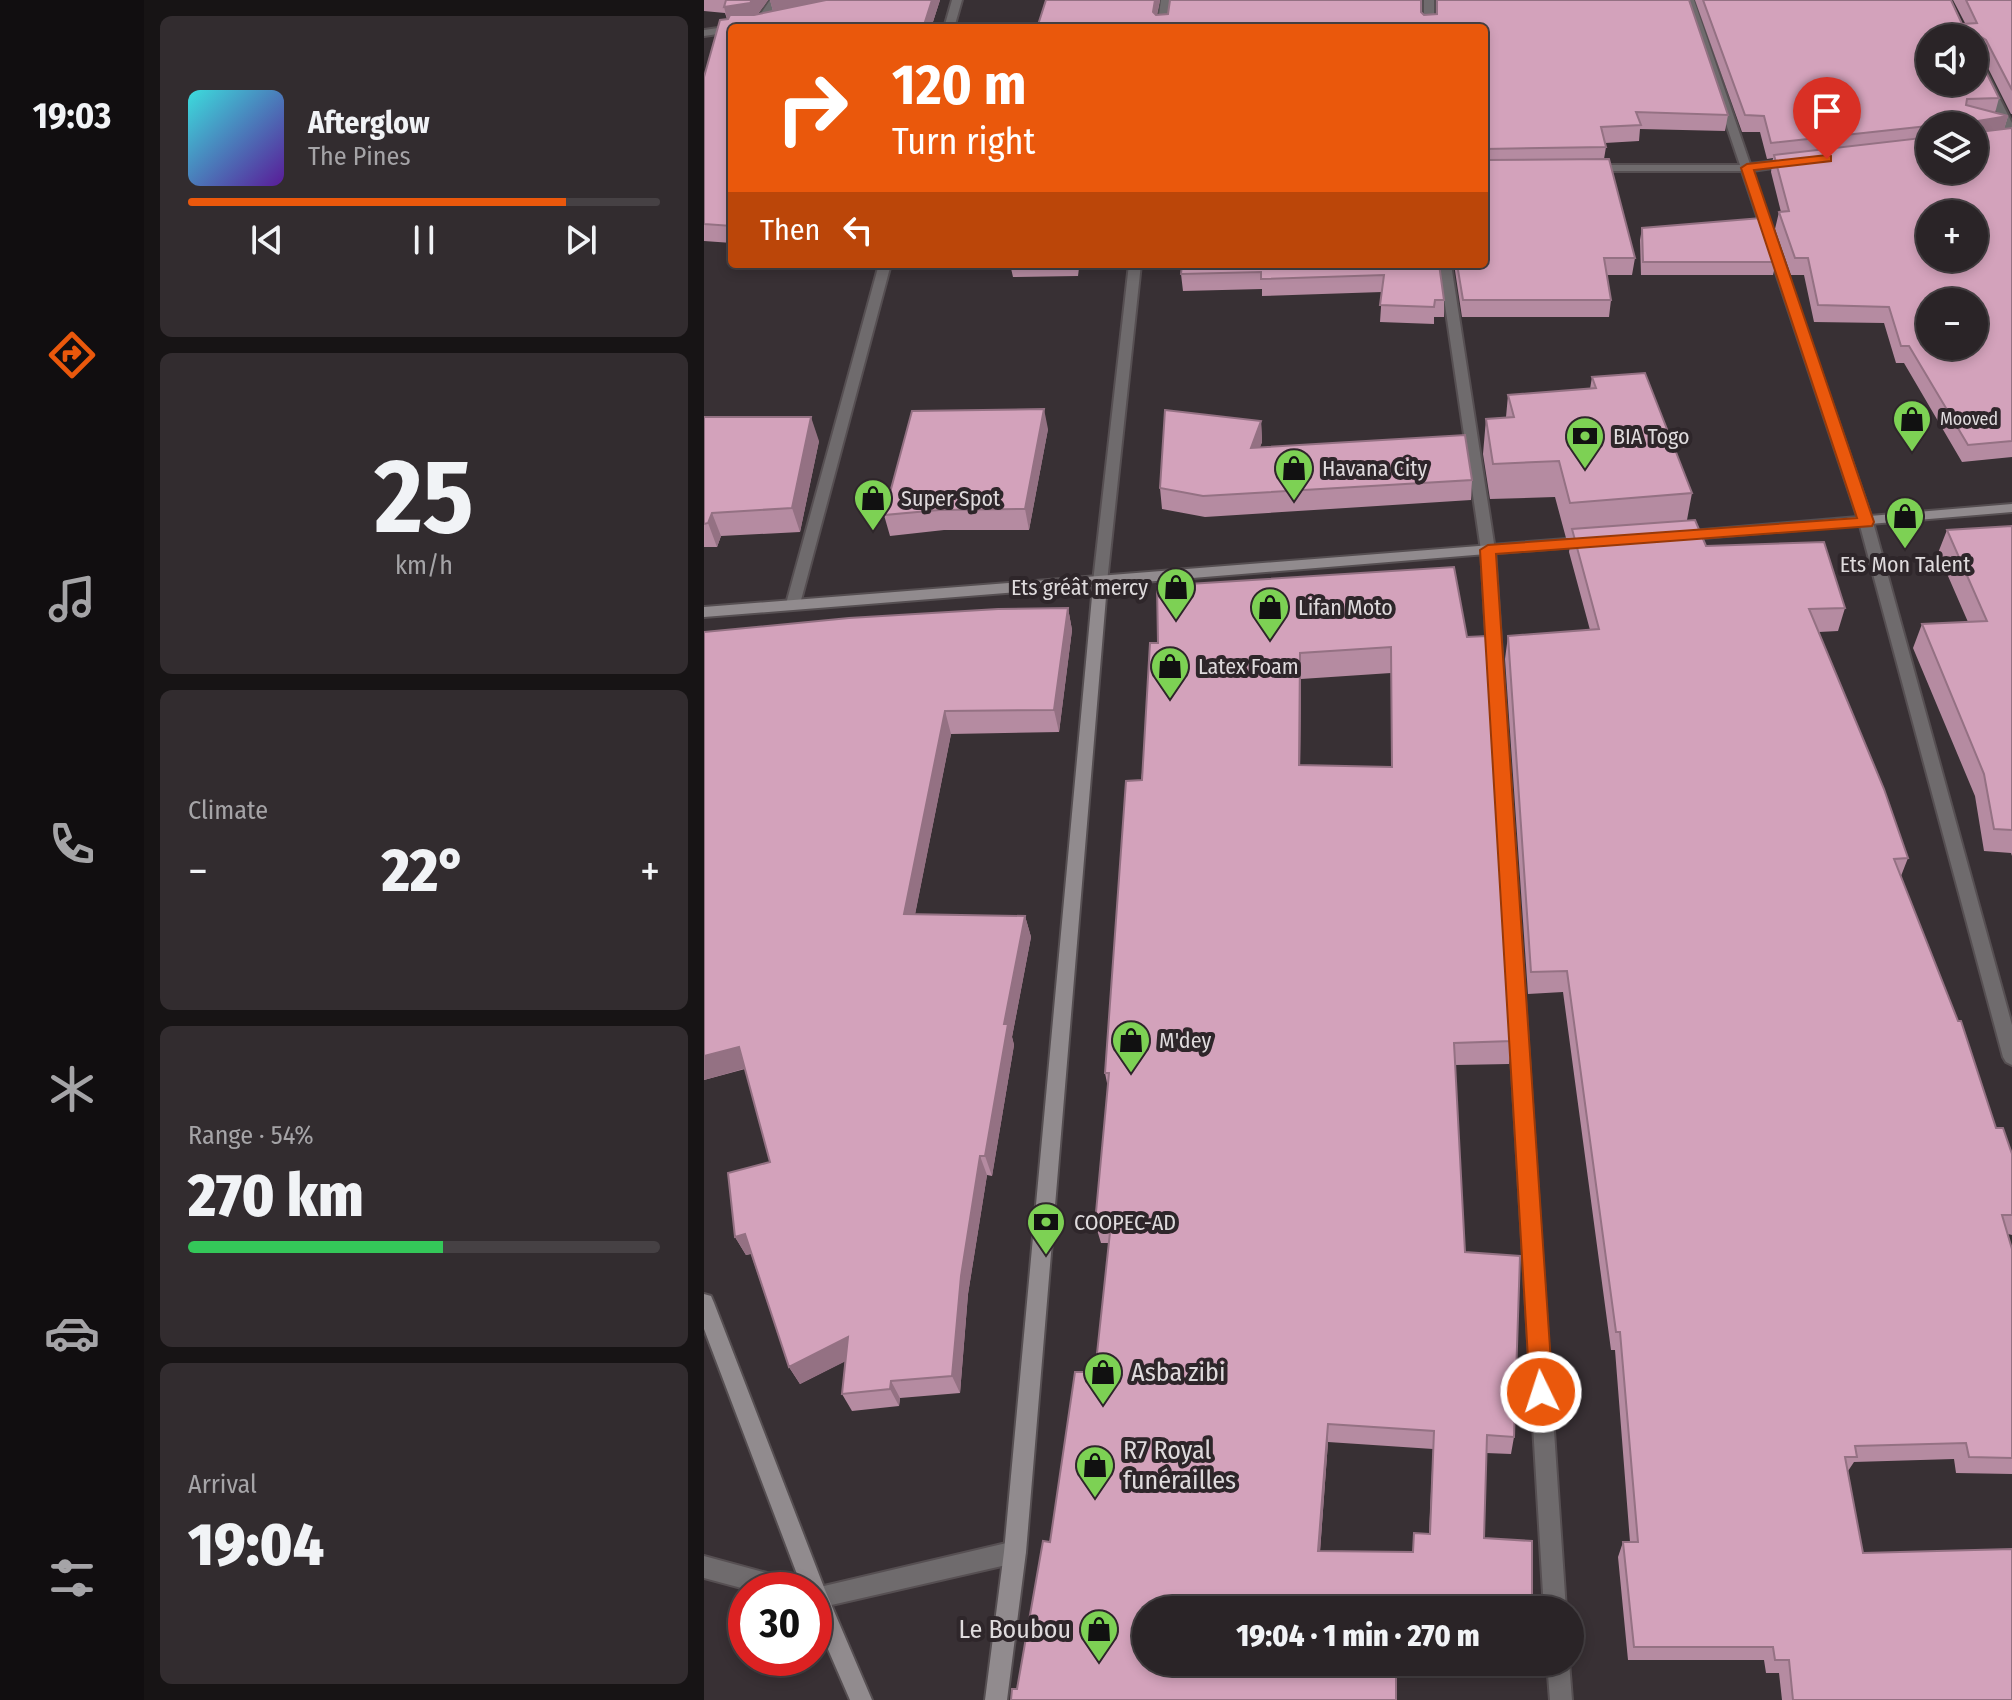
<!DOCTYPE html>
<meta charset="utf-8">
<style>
:root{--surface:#2a2427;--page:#322c2f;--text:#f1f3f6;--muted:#a5a4a7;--line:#464144;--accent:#ea580c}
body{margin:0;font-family:"Fira Sans Condensed",sans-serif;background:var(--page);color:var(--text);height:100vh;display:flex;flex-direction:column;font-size:30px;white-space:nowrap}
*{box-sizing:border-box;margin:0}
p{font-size:26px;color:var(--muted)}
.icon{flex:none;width:44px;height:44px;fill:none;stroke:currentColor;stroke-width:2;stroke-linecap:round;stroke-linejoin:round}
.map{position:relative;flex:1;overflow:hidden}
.details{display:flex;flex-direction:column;gap:16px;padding:16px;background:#171415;width:560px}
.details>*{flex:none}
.banner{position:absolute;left:24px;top:24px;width:760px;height:244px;border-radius:8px;box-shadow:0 4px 12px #0003,0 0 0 2px var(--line);background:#ea580c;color:#fff;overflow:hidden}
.buttons{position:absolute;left:1212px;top:24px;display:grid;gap:16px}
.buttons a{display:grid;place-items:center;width:72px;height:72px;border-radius:50%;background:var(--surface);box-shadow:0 4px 12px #0003,0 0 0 2px var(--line);font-size:40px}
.speed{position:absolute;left:24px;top:1572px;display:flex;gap:16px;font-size:40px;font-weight:700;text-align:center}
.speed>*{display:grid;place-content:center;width:104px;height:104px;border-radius:50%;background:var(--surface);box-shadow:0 4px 12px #0003,0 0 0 2px var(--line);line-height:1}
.speed .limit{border:12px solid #d22;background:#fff;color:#111}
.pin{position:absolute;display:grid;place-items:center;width:68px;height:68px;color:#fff;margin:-82px -34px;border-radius:50% 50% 50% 0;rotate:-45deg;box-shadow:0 0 8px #0007}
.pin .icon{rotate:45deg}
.me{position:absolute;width:88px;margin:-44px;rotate:356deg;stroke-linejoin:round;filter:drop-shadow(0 0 6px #0008)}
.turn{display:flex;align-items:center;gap:28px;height:168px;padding:0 32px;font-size:36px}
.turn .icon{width:104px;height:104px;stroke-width:2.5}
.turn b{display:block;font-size:56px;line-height:68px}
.then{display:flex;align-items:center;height:76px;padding:0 32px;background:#0003;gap:16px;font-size:30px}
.big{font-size:60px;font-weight:800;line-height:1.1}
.details .card{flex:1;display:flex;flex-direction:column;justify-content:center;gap:12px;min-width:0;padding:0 28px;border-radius:12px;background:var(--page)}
.details .dial{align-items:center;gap:0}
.dial b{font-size:104px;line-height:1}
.song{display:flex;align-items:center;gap:24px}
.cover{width:96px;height:96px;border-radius:12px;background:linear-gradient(135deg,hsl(180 70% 55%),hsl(270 70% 35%))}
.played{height:8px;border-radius:4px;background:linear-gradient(90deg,var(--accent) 80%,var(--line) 80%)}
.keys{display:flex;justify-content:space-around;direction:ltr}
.heat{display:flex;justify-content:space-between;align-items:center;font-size:44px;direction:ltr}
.charge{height:12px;border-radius:6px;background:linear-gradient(90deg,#34c759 54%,var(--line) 0)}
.trip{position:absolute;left:428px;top:1596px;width:452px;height:80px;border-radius:40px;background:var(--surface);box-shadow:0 4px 12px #0003,0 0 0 2px var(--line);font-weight:800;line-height:80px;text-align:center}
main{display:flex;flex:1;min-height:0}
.tab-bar{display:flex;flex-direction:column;width:144px;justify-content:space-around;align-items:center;background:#110e10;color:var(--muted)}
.tab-bar .icon{width:56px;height:56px}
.tab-bar .current{color:var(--accent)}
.tab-bar b{font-size:36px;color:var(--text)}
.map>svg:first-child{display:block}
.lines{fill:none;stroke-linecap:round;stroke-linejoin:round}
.minor-casing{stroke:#564f52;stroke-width:4}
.tertiary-casing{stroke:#564f52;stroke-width:4}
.secondary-casing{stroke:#564f52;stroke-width:4}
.minor{fill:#6f6b6d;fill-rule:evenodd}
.tertiary{fill:#6f6b6d;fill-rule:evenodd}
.secondary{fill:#918b8e;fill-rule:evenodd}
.wall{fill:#b58ba1;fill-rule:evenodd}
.shaded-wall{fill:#947183}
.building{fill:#d3a2bb;stroke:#947183;stroke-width:2;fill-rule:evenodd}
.route{fill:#ea580c;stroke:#983908;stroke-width:2}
.labels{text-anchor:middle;stroke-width:8;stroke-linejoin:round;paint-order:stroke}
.far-poi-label{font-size:18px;fill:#dfdbdd;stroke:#2e262a;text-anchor:start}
.poi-label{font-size:22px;fill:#dfdbdd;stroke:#2e262a;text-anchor:start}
.near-poi-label{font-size:26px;fill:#dfdbdd;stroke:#2e262a;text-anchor:start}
</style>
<main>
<nav class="tab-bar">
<b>19:03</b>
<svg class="icon current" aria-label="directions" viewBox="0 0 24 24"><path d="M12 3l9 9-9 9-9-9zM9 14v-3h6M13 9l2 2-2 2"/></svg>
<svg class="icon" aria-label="music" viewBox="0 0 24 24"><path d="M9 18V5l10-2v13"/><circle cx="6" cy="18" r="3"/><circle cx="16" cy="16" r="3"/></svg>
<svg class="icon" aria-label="phone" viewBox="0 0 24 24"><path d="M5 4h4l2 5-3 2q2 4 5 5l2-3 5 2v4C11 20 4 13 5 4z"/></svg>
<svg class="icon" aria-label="climate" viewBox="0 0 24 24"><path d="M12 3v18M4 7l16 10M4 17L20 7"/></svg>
<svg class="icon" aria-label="car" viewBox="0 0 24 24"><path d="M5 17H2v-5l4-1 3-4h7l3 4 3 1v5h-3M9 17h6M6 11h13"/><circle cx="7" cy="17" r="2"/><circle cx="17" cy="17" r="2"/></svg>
<svg class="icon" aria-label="filters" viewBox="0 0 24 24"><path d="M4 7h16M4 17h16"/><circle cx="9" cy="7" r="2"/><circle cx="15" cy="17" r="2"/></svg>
</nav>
<section class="details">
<div class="card">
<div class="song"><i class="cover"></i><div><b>Afterglow</b><p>The Pines</p></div></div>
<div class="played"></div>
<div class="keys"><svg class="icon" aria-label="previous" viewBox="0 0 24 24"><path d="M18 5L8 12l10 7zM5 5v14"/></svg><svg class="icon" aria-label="pause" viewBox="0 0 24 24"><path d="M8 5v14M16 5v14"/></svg><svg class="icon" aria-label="next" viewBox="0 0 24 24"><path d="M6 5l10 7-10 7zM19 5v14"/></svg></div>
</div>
<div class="card dial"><b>25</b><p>km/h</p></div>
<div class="card"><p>Climate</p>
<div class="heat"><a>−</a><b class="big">22°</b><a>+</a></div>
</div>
<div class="card"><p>Range · 54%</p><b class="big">270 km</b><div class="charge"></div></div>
<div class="card"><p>Arrival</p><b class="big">19:04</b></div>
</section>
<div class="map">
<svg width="1308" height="1700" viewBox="0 0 1308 1700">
<rect width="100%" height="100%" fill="#383034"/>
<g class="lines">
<defs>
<path id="minor" d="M 66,0 L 76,0 L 57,27 L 51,27 L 49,25 Z
M 248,0 L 258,0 L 250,28 L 240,28 Z
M 457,0 L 467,0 L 463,28 L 453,28 Z
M 720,0 L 730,0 L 730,28 L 720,28 Z
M 980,0 L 990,0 L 1046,164 L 1090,159 L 1095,162 L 1090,165 L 1048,171 L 1169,522 L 1308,1025 L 1308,1065 L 1302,1062 L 1299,1057 L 1155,522 L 1038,171 L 886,171 L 881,168 L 886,165 L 1036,165 Z
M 28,26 L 32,28 L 28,28 L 28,32 L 0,36 L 0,30 Z
M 1270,54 L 1275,57 L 1308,123 L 1308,136 L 1303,133 L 1270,67 Z
M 175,264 L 187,264 L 96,604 L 89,609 L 82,604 Z
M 425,264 L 437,264 L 403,582 L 396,587 L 389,582 Z
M 735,264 L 747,264 L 791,550 L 862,1610 L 840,1610 L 777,550 Z
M 843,1662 L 865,1662 L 868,1700 L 846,1700 Z"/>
<path id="tertiary" d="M 311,1541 L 319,1544 L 322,1552 L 319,1560 L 311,1563 L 110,1609 L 110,1590 L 103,1590 Z
M 0,1556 L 85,1579 L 93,1582 L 96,1590 L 45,1590 L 0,1578 Z"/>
<path id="secondary" d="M 1308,504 L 1308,512 L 975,540 L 968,536 L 975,532 Z
M 888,537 L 893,539 L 893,545 L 403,585 L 322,1552 L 303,1700 L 281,1700 L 300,1552 L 389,586 L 0,617 L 0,607 Z
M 0,1294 L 7,1296 L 10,1303 L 121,1590 L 168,1700 L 146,1700 L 110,1617 L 110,1590 L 99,1590 L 0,1329 Z"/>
</defs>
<use href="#minor" class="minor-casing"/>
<use href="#tertiary" class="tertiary-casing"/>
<use href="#secondary" class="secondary-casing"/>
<use href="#minor" class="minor"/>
<use href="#tertiary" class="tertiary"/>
<use href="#secondary" class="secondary"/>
</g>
<path class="wall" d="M 0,0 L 64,0 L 54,14 L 69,11 L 66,0 L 236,0 L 227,28 L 28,28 L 28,243 L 0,241 L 0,77 L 23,19 L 21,13 L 0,11 Z
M 342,0 L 456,0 L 453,15 L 464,14 L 466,0 L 717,0 L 717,12 L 720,15 L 733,14 L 733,0 L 985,0 L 1024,115 L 1021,131 L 936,129 L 935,141 L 901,143 L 902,147 L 900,159 L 905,159 L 931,258 L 928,275 L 903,275 L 907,300 L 905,317 L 758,317 L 750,264 L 780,264 L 780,28 L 333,28 Z
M 991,0 L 1247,0 L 1258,24 L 1261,23 L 1249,0 L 1308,0 L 1308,114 L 1307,114 L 1278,56 L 1272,52 L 1295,98 L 1291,113 L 1304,116 L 1300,129 L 1308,128 L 1308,457 L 1258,462 L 1200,363 L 1192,363 L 1180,323 L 1110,322 L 1100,275 L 1087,275 L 1071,229 L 1075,212 L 1077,212 L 1067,172 L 1069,158 L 1063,159 L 1056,132 L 1038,132 ZM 1226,126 L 1270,126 L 1226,170 Z
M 938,228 L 1072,262 L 1069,275 L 937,275 L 936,240 Z
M 306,264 L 423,264 L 422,267 L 375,268 L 374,276 L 309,277 Z
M 439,264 L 735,264 L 740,300 L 740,317 L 730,317 L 730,324 L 676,322 L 678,292 L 558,296 L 558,289 L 479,291 L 477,274 L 478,265 L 440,266 Z
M 888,377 L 988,493 L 983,520 L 1002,546 L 1141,608 L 1134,631 L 1115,632 L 1204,858 L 1197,876 L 1292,1128 L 1308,1154 L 1308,1235 L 1304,1234 L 1308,1249 L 1308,1474 L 1252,1473 L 1250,1459 L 1150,1462 L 1144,1471 L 1159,1553 L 1308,1700 L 1078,1700 L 1075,1673 L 1062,1673 L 1060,1660 L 924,1660 L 914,1557 L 919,1542 L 926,1542 L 911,1350 L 907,1350 L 859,992 L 824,994 L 801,659 L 804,636 L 886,630 L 865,552 L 867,538 L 862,538 L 851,497 L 786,499 L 779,454 L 782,419 L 802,417 L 804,395 L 886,389 Z
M 0,417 L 115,441 L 96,532 L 17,536 L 13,547 L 0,547 Z
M 557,421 L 558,442 L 556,447 L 768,480 L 767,500 L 501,517 L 458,509 L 456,488 Z
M 344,429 L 325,530 L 240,530 L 186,536 L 180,515 Z
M 1308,526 L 1308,856 L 1307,853 L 1280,851 L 1271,796 L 1209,648 L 1218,624 L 1264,622 L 1234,553 L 1243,530 Z
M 750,567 L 808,1041 L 805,1064 L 751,1065 L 761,1252 L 810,1437 L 807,1454 L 782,1453 L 780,1538 L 442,1610 L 313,1689 L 346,1542 L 391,1372 L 405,1243 L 397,1243 L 391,1223 L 404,1088 L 401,1073 L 454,643 ZM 687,673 L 687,767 L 596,765 L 597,679 ZM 624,1442 L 729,1449 L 725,1534 L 709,1552 L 616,1551 Z
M 364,608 L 368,630 L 355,732 L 247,734 L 211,914 L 321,916 L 327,937 L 308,1037 L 310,1045 L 288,1176 L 283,1175 L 264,1294 L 256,1393 L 196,1398 L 195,1406 L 148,1411 L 138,1394 L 141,1361 L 96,1384 L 85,1367 L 47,1254 L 42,1255 L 31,1237 L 66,1162 L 41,1069 L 0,1080 L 0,632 Z"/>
<path class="shaded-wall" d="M 48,0 L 64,0 L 50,19 L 24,23 L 20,7 Z
M 66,0 L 149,0 L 70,15 Z
M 228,0 L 236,0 L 227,28 L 219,28 Z
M 451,0 L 456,0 L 450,28 L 449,12 Z
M 1304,116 L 1299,133 L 1270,137 L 1273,121 Z
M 340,409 L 344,429 L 325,530 L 321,509 Z
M 107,417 L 115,441 L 96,532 L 88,508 Z
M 557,421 L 558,442 L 548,468 L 547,448 Z
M 8,513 L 17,536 L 13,547 L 4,523 Z
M 364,608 L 368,630 L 355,732 L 350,710 Z
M 596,653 L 597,679 L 596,790 L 595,765 Z
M 241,711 L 247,734 L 207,935 L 200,914 Z
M 321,916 L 327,937 L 308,1037 L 310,1045 L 288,1176 L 281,1156 L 300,1024 Z
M 35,1047 L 46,1067 L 0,1080 L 0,1056 Z
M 276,1156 L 283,1175 L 264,1294 L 256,1393 L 248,1376 L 257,1276 Z
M 41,1234 L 52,1252 L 42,1255 L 31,1237 Z
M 144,1337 L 154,1355 L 96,1384 L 85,1367 Z
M 187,1381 L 196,1398 L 195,1406 L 186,1389 Z
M 624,1424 L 624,1442 L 615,1566 L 614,1551 Z"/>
<path class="building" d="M 22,0 L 48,0 L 46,3 L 20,7 Z
M 122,0 L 228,0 L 219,28 L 28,28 L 28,226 L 0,224 L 0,77 L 16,20 L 24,19 L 26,15 L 50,15 Z
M 342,0 L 451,0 L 449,12 L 452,15 L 464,14 L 466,0 L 717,0 L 717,12 L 720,15 L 733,14 L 733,0 L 985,0 L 1024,115 L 932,112 L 937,125 L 897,127 L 902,147 L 780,149 L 780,28 L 333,28 Z
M 999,0 L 1247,0 L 1258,24 L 1273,23 L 1262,0 L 1308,0 L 1308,90 L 1282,40 L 1274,35 L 1272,52 L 1295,98 L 1263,99 L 1262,105 L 1304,116 L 1273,121 L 1272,129 L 1275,132 L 1308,128 L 1308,441 L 1264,445 L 1205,346 L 1197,346 L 1185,307 L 1114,305 L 1104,258 L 1091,258 L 1075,212 L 1085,211 L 1070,155 L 1226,137 L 1226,170 L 1270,170 L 1270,126 L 1233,125 L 1067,143 L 1060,116 L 1041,115 ZM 1226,38 L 1270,38 L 1270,82 L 1226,82 ZM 1226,214 L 1270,214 L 1270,258 L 1226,258 ZM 1226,302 L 1270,302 L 1270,346 L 1226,346 Z
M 780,156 L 781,160 L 905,159 L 931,258 L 900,258 L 907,300 L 759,300 L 753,264 L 780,264 Z
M 1057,218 L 1072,262 L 939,262 L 938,228 Z
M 478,264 L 735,264 L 740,300 L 731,300 L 730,307 L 676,305 L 680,275 L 557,279 L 557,272 L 477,274 Z
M 941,373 L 988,493 L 866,503 L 855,461 L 789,464 L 782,419 L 810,417 L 804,395 L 892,388 L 888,377 Z
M 340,409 L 321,509 L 235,510 L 180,515 L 208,411 Z
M 461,410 L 557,421 L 547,448 L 761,435 L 768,480 L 499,496 L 456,488 Z
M 0,417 L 107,417 L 88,508 L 8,513 L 4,523 L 0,524 Z
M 991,520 L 1002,546 L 1120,542 L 1141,608 L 1105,609 L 1180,789 L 1204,858 L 1190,859 L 1254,1021 L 1257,1021 L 1292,1128 L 1299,1128 L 1308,1154 L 1308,1215 L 1298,1215 L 1308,1249 L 1308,1458 L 1265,1457 L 1262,1443 L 1151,1446 L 1153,1457 L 1141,1457 L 1159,1553 L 1308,1549 L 1308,1700 L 1089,1700 L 1085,1660 L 1071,1660 L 1069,1647 L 930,1647 L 919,1542 L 934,1542 L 916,1332 L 912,1332 L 863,971 L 827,972 L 804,636 L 895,629 L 868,529 Z
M 1308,526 L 1308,830 L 1290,829 L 1280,774 L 1218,624 L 1283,621 L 1243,530 Z
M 750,567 L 763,637 L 783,636 L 808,1041 L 750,1043 L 761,1252 L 816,1256 L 810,1437 L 783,1435 L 780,1538 L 828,1541 L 828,1610 L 442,1610 L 442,1662 L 692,1662 L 692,1700 L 307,1700 L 308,1689 L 313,1689 L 339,1541 L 346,1542 L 371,1372 L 391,1372 L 407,1223 L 391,1223 L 405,1073 L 401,1073 L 422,781 L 438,780 L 446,643 L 454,643 L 453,586 ZM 687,647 L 688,767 L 595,765 L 596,653 ZM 624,1424 L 730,1431 L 726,1534 L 710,1533 L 709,1552 L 614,1551 Z
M 364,608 L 350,710 L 241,711 L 200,914 L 321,916 L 300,1024 L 304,1024 L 281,1156 L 276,1156 L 257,1276 L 248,1376 L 187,1381 L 186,1389 L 138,1394 L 144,1337 L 85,1367 L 41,1234 L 31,1237 L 24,1173 L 66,1162 L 35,1047 L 0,1056 L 0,632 L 145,618 L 294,609 Z"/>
<path class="route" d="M 1123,155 L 1127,156 L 1127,161 L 1050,170 L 1170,522 L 1168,526 L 792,554 L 849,1392 L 846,1400 L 837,1403 L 829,1400 L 826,1392 L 776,550 L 784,545 L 1153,518 L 1037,168 L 1043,164 Z"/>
<defs>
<symbol id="shop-pin" viewBox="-11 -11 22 30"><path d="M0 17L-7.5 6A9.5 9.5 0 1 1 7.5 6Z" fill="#7dd154" stroke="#2e262a"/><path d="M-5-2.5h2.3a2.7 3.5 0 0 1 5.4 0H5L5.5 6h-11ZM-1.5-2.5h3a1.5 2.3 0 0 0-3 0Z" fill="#111"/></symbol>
<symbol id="bank-pin" viewBox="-11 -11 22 30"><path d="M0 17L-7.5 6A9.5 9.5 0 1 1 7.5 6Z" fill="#7dd154" stroke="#2e262a"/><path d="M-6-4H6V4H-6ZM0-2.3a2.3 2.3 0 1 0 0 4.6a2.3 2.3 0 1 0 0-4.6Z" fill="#111"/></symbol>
</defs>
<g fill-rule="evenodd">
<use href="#shop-pin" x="1186" y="397" width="44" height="60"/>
<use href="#bank-pin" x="859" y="414" width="44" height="60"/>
<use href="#shop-pin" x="568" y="446" width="44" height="60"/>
<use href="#shop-pin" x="147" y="476" width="44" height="60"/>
<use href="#shop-pin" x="1179" y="494" width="44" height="60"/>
<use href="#shop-pin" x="450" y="565" width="44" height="60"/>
<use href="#shop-pin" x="544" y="585" width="44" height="60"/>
<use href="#shop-pin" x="444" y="644" width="44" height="60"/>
<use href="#shop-pin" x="405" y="1018" width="44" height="60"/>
<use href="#bank-pin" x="320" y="1200" width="44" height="60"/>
<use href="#shop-pin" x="377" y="1350" width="44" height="60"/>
<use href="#shop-pin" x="369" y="1443" width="44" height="60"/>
<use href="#shop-pin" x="373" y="1607" width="44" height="60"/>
</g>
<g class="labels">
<g class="far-poi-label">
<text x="1236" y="425">Mooved</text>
</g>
<g class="poi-label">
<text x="909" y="444">BIA Togo</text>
<text x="618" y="476">Havana City</text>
<text x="197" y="506">Super Spot</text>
<text x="1201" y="572" text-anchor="middle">Ets Mon Talent</text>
<text x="444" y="595" text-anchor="end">Ets gréât mercy</text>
<text x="594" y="615">Lifan Moto</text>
<text x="494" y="674">Latex Foam</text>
<text x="455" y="1048">M'dey</text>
<text x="370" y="1230">COOPEC-AD</text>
</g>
<g class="near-poi-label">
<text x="427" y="1381">Asba zibi</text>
<text x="419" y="1459">R7 Royal<tspan x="419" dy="30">funérailles</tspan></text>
<text x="367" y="1638" text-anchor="end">Le Boubou</text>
</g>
</g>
</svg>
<div class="buttons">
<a><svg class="icon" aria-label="sound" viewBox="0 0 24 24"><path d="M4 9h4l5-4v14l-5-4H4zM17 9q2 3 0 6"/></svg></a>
<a><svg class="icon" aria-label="layers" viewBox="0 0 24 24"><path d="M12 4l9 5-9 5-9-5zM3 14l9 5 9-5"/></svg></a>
<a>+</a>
<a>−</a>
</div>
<div class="speed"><div class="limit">30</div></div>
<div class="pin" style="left:1123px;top:159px;background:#d93025"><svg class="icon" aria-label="arrive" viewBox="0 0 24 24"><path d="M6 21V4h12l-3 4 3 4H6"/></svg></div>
<svg class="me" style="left:837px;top:1392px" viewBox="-20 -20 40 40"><circle r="17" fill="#ea580c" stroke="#fff" stroke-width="3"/><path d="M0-11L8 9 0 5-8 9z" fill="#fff"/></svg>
<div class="trip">19:04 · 1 min · 270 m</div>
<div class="banner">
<div class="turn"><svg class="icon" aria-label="right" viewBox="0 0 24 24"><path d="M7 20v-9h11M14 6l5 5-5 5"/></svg><div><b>120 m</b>Turn right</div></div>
<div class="then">Then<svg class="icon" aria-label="left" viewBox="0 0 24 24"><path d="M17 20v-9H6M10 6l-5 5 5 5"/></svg></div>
</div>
</div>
</main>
